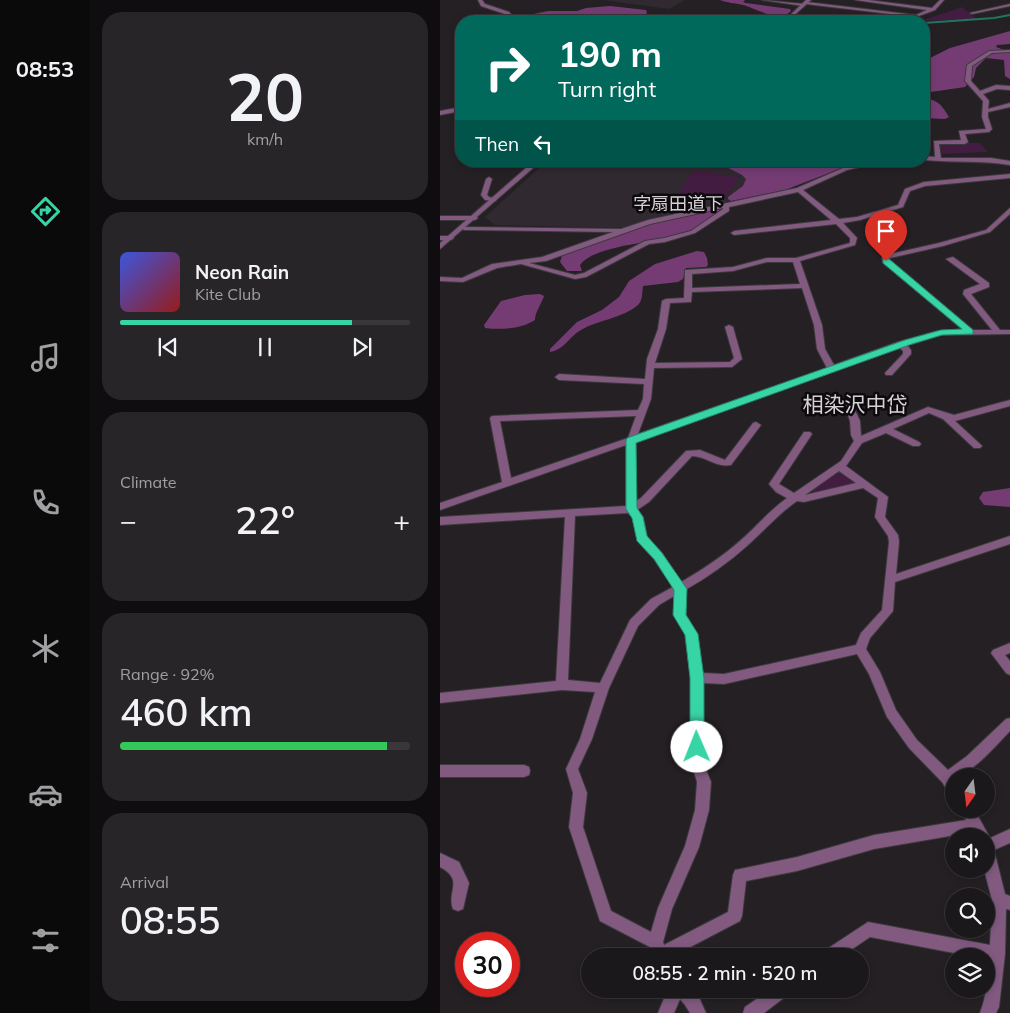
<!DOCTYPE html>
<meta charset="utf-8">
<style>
:root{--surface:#1b181b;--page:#282528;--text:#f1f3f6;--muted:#a0a0a3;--line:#39373a;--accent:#37d4a6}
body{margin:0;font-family:Mulish,"Noto Sans JP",sans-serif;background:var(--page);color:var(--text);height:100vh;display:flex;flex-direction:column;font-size:19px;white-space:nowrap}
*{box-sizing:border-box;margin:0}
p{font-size:16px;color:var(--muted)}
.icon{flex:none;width:28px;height:28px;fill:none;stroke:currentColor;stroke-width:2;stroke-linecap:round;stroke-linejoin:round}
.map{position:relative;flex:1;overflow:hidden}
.details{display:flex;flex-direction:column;gap:12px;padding:12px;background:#0f0d0f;width:350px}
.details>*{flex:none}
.top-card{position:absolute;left:15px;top:15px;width:475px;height:152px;border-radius:20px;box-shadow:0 2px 8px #0003,0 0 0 1px var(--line);background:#00695c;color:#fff;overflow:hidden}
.needle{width:32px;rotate:194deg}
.controls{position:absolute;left:505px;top:768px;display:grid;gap:10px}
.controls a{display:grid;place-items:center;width:50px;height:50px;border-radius:50%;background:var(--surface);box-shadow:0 2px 8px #0003,0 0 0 1px var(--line);font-size:25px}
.speed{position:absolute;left:15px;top:932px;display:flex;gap:10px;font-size:25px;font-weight:700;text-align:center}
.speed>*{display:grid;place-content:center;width:65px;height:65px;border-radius:50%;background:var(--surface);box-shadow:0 2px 8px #0003,0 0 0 1px var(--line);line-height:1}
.speed .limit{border:8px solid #d22;background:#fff;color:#111}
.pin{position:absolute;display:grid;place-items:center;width:42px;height:42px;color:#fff;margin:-51px -21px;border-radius:50% 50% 50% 0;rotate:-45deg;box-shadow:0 0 5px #0007}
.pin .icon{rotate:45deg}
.me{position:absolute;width:55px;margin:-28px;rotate:359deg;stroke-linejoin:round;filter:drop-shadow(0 0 4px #0008)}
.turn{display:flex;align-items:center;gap:18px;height:105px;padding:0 20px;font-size:22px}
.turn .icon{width:65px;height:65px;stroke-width:2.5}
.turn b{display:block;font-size:35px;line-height:42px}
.then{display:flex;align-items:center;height:48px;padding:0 20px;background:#0003;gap:10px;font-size:19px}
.big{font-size:38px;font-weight:600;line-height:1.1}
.details .widget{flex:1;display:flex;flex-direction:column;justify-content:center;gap:8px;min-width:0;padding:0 18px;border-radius:20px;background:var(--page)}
.details .dial{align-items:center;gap:0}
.dial b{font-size:65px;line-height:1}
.song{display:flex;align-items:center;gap:15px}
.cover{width:60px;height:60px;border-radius:8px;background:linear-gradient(135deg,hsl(230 70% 55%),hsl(0 70% 35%))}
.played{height:5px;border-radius:2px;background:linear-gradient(90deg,var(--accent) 80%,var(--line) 80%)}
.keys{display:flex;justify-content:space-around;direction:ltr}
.heat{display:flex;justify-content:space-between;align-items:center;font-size:28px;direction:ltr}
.charge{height:8px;border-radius:4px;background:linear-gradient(90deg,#34c759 92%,var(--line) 0)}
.trip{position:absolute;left:141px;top:948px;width:288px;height:50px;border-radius:25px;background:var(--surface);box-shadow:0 2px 8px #0003,0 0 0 1px var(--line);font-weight:600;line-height:50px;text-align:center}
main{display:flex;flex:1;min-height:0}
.tabs{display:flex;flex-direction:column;width:90px;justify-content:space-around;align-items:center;background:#0b0a0b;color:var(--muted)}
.tabs .icon{width:35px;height:35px}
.tabs .active{color:var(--accent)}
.tabs b{font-size:22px;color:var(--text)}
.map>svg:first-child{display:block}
.built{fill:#302930}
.green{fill:#421c41}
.forest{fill:#753c74}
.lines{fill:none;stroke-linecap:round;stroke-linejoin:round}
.stream{stroke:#22755b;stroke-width:2}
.minor-casing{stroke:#3d3a3d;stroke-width:2}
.tertiary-casing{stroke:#3d3a3d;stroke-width:2}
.minor{fill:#825a80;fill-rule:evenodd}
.tertiary{fill:#825a80;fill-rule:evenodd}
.route{fill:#37d4a6;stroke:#248a6c}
.labels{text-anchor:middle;stroke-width:5;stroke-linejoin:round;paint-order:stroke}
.far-quarter-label{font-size:18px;fill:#d7d1d6;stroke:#0c0a0c}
.quarter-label{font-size:21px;fill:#d7d1d6;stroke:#0c0a0c}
</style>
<main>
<nav class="tabs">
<b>08:53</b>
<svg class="icon active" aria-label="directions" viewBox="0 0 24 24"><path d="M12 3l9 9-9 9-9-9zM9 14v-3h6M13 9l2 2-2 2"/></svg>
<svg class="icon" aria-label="music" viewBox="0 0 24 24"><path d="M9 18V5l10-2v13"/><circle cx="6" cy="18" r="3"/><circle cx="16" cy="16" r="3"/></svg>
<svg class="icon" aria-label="phone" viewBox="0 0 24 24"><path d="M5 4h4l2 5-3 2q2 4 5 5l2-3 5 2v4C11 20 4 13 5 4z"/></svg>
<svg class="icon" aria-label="climate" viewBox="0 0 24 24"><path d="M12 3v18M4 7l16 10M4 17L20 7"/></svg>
<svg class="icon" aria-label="car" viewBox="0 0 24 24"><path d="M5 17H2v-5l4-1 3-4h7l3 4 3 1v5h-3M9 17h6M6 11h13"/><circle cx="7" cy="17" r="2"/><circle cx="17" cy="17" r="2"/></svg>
<svg class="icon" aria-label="filters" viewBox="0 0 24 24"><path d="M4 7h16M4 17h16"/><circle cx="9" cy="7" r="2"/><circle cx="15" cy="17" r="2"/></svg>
</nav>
<section class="details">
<div class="widget dial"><b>20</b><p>km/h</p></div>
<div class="widget">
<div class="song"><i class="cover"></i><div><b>Neon Rain</b><p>Kite Club</p></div></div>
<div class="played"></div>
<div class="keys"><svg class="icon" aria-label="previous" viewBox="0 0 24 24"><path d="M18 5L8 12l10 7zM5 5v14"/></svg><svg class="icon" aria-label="pause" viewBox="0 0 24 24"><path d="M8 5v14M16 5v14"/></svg><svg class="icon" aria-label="next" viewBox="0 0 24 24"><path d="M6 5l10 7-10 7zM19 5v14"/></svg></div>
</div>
<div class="widget"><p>Climate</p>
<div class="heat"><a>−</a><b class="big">22°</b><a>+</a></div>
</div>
<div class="widget"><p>Range · 92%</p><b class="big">460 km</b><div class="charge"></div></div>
<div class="widget"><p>Arrival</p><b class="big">08:55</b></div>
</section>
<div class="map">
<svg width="570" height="1013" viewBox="0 0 570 1013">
<rect width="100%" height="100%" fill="#242024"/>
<path class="built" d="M 162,0 L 245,0 L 229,9 Z
M 107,161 L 291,161 L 312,176 L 294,199 L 273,207 L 207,220 L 182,228 L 55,225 L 45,217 Z"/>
<path class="green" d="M 522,7 L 537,19 L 481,21 Z
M 503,143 L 540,143 L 548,152 L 502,154 L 500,144 Z
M 258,171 L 297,177 L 299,179 L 285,197 L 280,199 L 242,193 L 239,191 L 253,172 Z
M 396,471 L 402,472 L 418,483 L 375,494 L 370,489 Z"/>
<path class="forest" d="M 280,0 L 305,0 L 303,2 L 306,3 L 350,9 L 351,11 C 339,24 316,8 303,5 C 295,3 287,3 280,0 Z
M 170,6 L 206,10 L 207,13 L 203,18 L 208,21 L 77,21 L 76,20 L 79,17 L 108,11 L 137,11 L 146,8 Z
M 570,31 L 570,44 L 557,45 L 556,47 L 570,52 L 570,79 L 565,76 L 564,60 L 546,58 L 536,68 L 534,77 L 525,87 L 484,93 L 484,61 L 510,48 Z
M 484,98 C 498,100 502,105 509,117 L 505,119 L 484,118 Z
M 275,161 L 420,161 L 345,190 L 291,201 L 288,199 L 288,197 L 303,186 L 306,179 L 302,175 Z
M 279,209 L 283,210 C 269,219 255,230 239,235 C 215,243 154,245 140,265 L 142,271 L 127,271 L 120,262 L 122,256 L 201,225 Z
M 257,251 L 264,252 L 267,258 L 268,265 L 266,267 L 246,268 L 243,279 L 238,282 L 203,286 C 202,292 203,300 198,305 C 183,318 158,320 141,330 C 130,336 124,350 110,352 L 110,349 L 137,322 L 162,310 L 179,297 L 189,281 L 215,264 Z
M 100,294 L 104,296 C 102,303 95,312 95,320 C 81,329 62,330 45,328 L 44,325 L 61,301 L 85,295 Z
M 570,488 L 570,507 L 544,505 L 539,498 L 543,492 Z"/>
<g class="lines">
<path class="stream" d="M 484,23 L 554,18 L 570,15"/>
<defs>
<path id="minor" d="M 38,0 L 42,0 L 45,4 L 69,12 L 77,21 L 73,21 L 65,14 L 41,6 Z
M 322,0 L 364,4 L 366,2 L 476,15 L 487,10 L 415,0 L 428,0 L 492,8 L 500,0 L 504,0 L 495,10 L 476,17 L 366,4 L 364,6 Z
M 570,4 L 570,6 L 532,14 L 530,13 Z
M 570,50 L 570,52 L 552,53 L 532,66 L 531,81 L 540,91 L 556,85 L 570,86 L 570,90 L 557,89 L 543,94 L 549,101 L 548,109 L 570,103 L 570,107 L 548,112 L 548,117 L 552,129 L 549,132 L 525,134 L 528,142 L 525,144 L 499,144 L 501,158 L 551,158 L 570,161 L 570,165 C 541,160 513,163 484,160 L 484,156 L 495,157 L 494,141 L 521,140 L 519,131 L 546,129 L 542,117 L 543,101 L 525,81 L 527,65 L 549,51 Z
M 21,107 L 21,111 L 0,115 L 0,111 Z
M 31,161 L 96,161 L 99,163 L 96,165 L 31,165 L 28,163 Z
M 432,161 L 445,161 L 407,170 L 363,190 L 399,219 L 417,217 L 458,205 L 465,189 L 484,182 L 570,174 L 570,178 L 485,186 L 470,191 L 463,207 L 420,220 L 403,223 L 417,238 L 415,245 L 360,261 L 382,325 L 385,349 L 394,365 L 458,342 L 498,331 L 523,330 L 443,263 L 442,257 L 446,255 L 499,243 L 546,230 L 570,208 L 570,214 L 550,232 L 503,246 L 450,258 L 450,260 L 533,330 L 552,330 L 523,294 L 524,290 L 540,284 L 506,259 L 513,257 L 549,283 L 549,287 L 531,294 L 560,330 L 570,330 L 570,334 L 501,335 L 472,344 L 467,345 L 471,350 L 471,354 L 452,375 L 446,375 L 445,373 L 463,354 L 463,351 L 460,348 L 196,441 L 196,501 L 201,498 L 246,451 L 260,450 L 285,460 L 313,423 L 316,422 L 321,425 L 291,465 C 276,468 266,456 252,456 L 209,502 L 197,510 L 203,517 L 207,537 L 222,553 L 241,582 C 262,570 283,556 301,540 C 317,526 330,510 347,498 L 336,492 L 329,484 L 364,432 L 370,432 L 372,434 L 339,484 L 354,493 L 401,461 L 414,441 L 411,435 L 410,421 L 404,404 L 405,402 L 411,402 L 412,404 L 420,421 L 421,436 L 488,407 L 514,415 L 570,400 L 570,406 L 515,421 L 540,444 L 542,446 L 540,448 L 534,448 L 503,419 L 489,413 L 453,429 L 479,442 L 481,444 L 479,446 L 473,446 L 446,433 L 422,443 L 406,466 L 448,497 L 445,517 L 458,535 L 459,542 L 456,574 L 570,536 L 570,544 L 455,582 L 453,611 L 430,638 L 426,649 L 440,672 L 456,710 L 477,740 L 508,770 L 527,756 L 566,719 L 570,718 L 570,731 C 558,743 531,776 514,776 L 514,795 L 509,793 L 502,782 L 469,748 L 447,717 L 429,674 L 417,654 L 284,684 L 263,683 L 264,765 L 271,782 L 269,810 L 259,847 L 232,909 L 223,942 L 224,945 L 288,912 L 293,875 L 295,870 L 357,857 L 434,835 L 526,820 L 520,809 L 534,809 L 549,836 L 548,839 L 570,829 L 570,843 L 554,850 L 565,894 L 570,896 L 570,910 L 566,909 L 565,954 L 559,1007 L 556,1013 L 540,1013 C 547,996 547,978 549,960 L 546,959 L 546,956 L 530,956 L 430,937 L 402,956 L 381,956 L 384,951 L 428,922 L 550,945 L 552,900 L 544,869 L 546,869 L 546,836 L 535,836 L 533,832 L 434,849 L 357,871 L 306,881 L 302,916 L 300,921 L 233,956 L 213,956 L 210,947 L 160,921 L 129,827 L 133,793 L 126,769 L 140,739 L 155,692 L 122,690 L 0,703 L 0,693 L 116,681 L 125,517 L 0,525 L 0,517 L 186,506 L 186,445 L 0,510 L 0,503 L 62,482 L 50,418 L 52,416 L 198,410 L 203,399 L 204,384 L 119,380 L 115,377 L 119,374 L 205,379 L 207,359 L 218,329 L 222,301 L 226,299 L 244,298 L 245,270 L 293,267 L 327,258 L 356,258 L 410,243 L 410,238 L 396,224 L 294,235 L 291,233 L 294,231 L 391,220 L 358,192 L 289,207 L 289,211 L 255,233 L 225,242 L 209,244 L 146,277 L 135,279 L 81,264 L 57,268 L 23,282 L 0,281 L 0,277 L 22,278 L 52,264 L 102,257 L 173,232 L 24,230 L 21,228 L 22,227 L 181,229 L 208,220 L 357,188 L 403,168 ZM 283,208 L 283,209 L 251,231 L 224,238 L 205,241 L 144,273 L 135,275 L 89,263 L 106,261 L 210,224 ZM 327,262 L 353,262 L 360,284 L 252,288 L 252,274 L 293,271 ZM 362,288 L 374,325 L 377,349 L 387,368 L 198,434 L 211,399 L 214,368 L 292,367 L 302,359 L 293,327 L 289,325 L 285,327 L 294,358 L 290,362 L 215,363 L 226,329 L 230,303 L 251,302 L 252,292 ZM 196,416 L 188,438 L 71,478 L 60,421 ZM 399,471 L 416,483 L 365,495 ZM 423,488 L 438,498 L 435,517 L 448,536 L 449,542 L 442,610 L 421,633 L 416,645 L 284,674 L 262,673 L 257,634 L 246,615 L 245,590 C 268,577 289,562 308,545 C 325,530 338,514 357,501 L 364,502 ZM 188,513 L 193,518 L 198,541 L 214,559 L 233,587 L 211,599 L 190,620 L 160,683 L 128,680 L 135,516 ZM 234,596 L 234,615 L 245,634 L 251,678 L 252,765 L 257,782 L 255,810 L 245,846 L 218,908 L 211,932 L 171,911 L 143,827 L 147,793 L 138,769 L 152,739 L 169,688 L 198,626 L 219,605 Z
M 49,177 L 52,179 L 47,195 L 49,197 L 56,199 L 56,201 L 45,200 L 41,195 L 46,179 Z
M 0,216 L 35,216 L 38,218 L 35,220 L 0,220 Z
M 0,236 L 11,236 L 14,238 L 11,240 L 0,240 Z
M 570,643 L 570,653 L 565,655 L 570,661 L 570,675 L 566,673 L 551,653 L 553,650 Z
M 0,765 L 84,765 L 89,767 L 90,771 L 89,775 L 84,777 L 0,777 Z
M 0,853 L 19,862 L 29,883 L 23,909 L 18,911 L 13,909 C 6,892 25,880 0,867 Z
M 228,989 L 252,989 L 257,993 L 266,1013 L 250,1013 L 245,1005 L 240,999 L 234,1013 L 218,1013 Z
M 331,989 L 352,989 L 349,994 L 324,1013 L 303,1013 L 305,1007 Z"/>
<path id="tertiary" d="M 366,0 L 371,0 L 348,21 L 344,21 Z
M 94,161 L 101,161 L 0,249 L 0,243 Z"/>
</defs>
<use href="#minor" class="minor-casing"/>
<use href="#tertiary" class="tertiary-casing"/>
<use href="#minor" class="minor"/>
<use href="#tertiary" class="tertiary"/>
</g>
<path class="route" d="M 443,259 L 449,259 L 533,330 L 533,334 L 502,335 L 472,344 L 196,443 L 197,508 L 203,517 L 207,536 L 222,553 L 247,589 L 246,615 L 258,634 L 264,678 L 264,747 L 262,752 L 257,753 L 252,752 L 250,747 L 250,678 L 245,635 L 233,615 L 234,590 L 214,559 L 197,541 L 192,518 L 186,509 L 186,441 L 187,438 L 465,340 L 501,330 L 522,329 L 443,263 Z"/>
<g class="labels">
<g class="far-quarter-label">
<text x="238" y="210">字扇田道下</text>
</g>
<g class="quarter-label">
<text x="415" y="412">相染沢中岱</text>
</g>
</g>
</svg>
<div class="controls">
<a><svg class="needle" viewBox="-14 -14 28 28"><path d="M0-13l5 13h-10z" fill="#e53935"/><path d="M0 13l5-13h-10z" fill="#a0a0a3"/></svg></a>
<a><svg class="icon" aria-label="sound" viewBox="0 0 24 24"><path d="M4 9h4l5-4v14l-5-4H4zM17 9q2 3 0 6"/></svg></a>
<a><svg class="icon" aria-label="search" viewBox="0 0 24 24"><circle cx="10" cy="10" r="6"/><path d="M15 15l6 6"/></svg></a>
<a><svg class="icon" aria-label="layers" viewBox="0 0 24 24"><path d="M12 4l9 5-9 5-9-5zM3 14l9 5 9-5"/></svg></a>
</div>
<div class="speed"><div class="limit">30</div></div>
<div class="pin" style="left:446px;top:261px;background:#d93025"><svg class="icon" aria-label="arrive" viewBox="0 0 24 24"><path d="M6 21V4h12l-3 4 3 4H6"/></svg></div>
<svg class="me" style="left:257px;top:747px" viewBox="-20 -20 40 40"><circle r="19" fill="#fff"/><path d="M0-13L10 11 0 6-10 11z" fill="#37d4a6"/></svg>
<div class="trip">08:55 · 2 min · 520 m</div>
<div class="top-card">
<div class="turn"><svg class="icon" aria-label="right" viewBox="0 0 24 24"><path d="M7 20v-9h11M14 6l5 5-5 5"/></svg><div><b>190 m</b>Turn right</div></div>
<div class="then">Then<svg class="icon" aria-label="left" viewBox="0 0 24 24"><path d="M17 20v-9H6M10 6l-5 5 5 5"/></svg></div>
</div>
</div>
</main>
